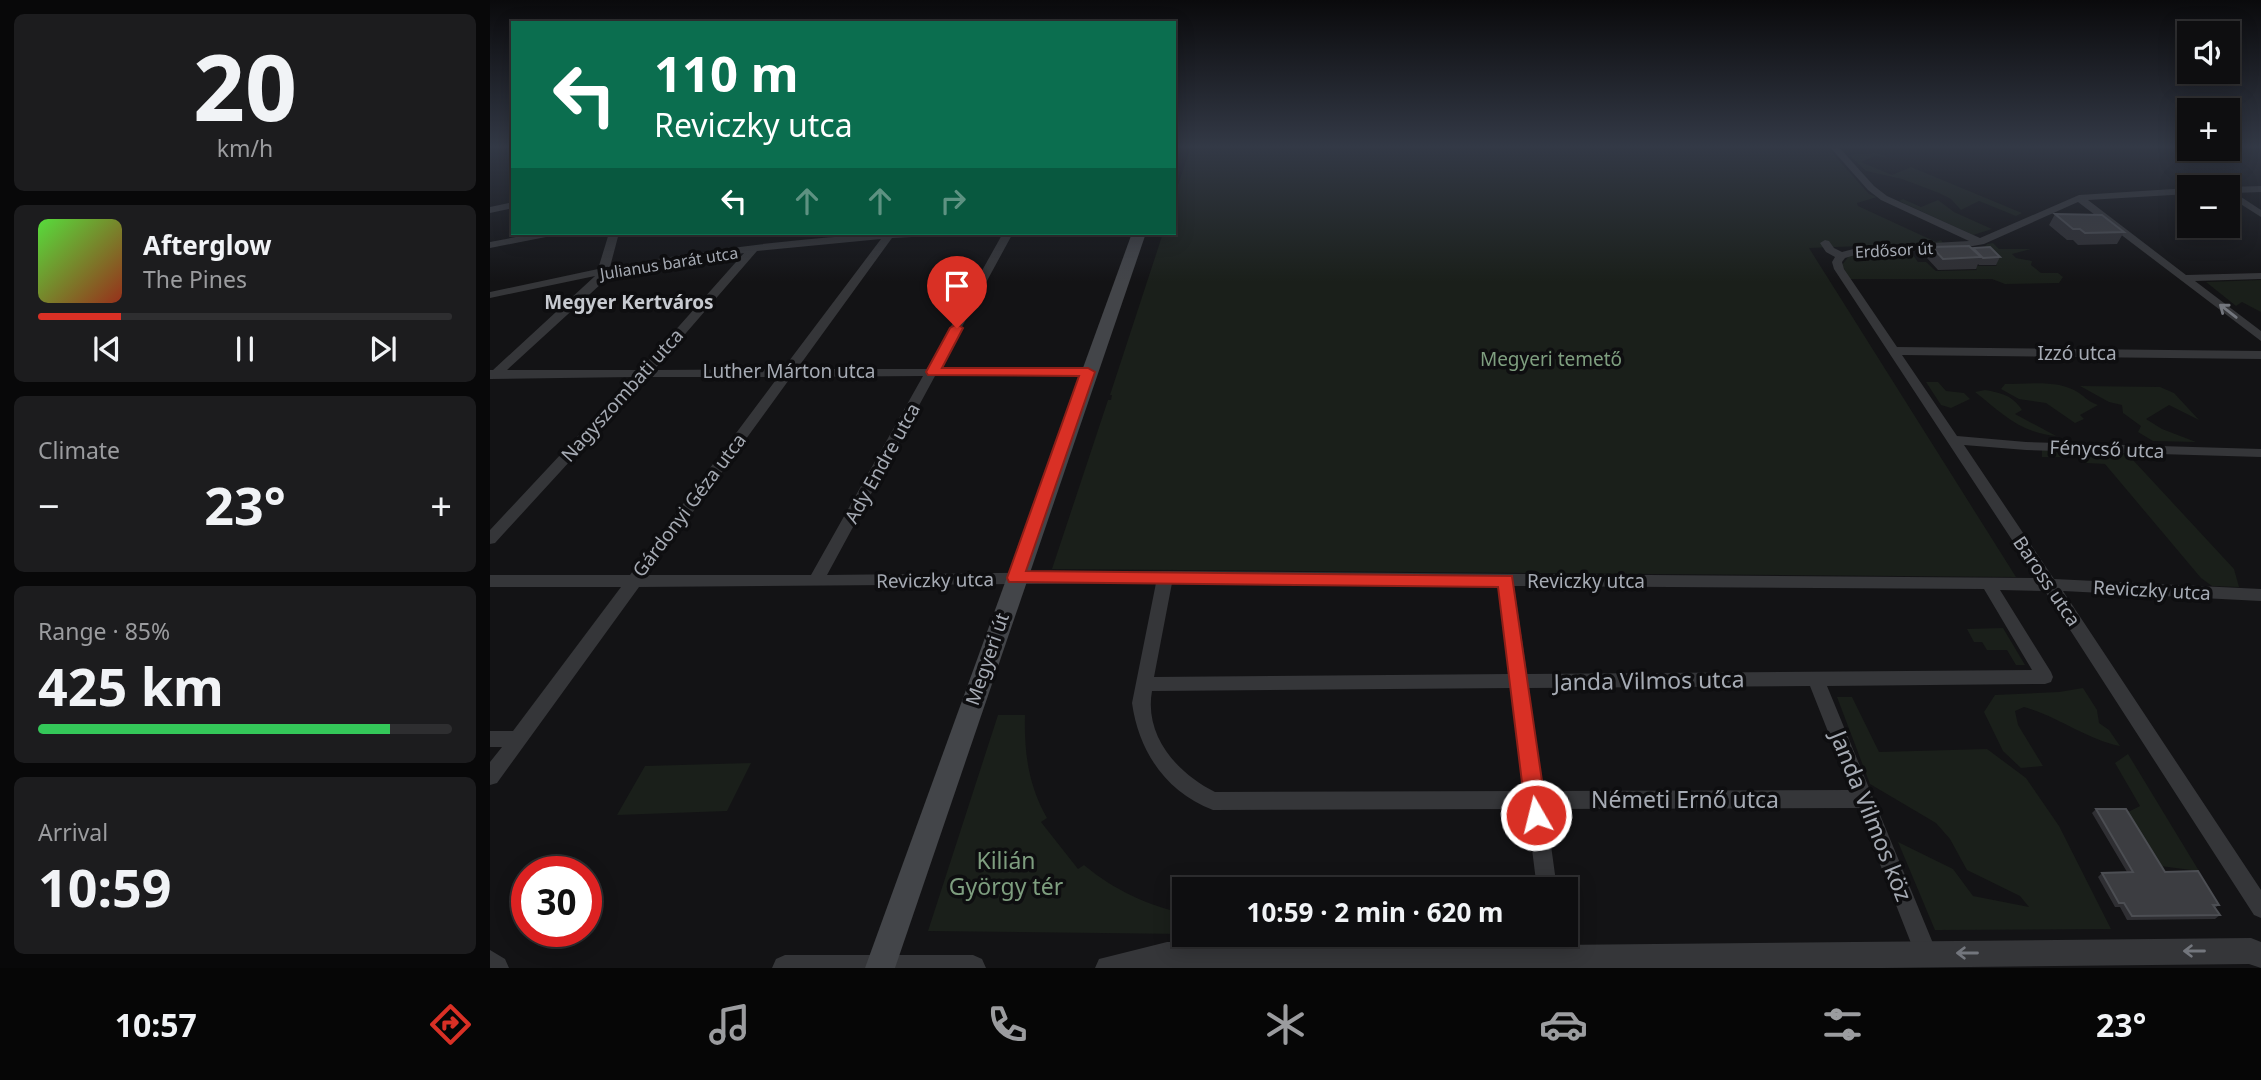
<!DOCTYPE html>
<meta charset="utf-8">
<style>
:root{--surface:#0e0e10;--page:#1c1c1e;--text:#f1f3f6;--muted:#9b9c9f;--line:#2e2e30;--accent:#d93025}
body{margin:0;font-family:"Noto Sans",sans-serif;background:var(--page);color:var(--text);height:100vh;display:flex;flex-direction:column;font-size:26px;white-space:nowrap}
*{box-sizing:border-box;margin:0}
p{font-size:23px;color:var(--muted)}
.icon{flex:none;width:38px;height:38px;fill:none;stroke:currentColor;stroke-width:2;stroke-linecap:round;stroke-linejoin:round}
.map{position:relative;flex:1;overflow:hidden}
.sheet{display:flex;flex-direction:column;gap:14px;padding:14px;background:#080809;width:490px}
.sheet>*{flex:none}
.guide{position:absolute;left:21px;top:21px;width:665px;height:214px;border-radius:0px;box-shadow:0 4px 18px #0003,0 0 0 2px var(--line);background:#0b6e4f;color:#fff;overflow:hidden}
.buttons{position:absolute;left:1687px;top:21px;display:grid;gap:14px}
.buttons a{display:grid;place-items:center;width:63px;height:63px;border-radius:0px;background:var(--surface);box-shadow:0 4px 18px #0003,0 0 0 2px var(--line);font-size:35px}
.speed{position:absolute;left:21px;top:856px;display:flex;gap:14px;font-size:35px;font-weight:700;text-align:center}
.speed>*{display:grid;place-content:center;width:91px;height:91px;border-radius:50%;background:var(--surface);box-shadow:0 4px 18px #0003,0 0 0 2px var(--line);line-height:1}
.speed .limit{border:10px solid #d22;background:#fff;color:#111}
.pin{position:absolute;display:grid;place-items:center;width:60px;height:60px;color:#fff;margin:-72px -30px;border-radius:50% 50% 50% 0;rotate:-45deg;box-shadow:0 0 7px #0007}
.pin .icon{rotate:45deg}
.me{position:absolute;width:77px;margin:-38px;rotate:352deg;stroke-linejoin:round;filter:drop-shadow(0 0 5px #0008)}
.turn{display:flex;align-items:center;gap:24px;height:147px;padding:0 28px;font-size:32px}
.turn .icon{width:91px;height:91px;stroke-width:2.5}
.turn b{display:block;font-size:49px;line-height:60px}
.lanes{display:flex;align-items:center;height:66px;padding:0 28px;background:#0003;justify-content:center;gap:35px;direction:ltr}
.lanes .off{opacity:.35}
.big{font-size:52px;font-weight:700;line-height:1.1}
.sheet .tile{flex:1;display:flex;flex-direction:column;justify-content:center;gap:10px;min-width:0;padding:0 24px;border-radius:10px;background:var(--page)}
.sheet .dial{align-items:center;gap:0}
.dial b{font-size:91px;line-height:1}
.song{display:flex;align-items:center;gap:21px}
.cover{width:84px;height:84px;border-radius:10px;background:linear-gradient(135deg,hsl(110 70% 55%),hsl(10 70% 35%))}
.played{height:7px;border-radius:4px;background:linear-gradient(90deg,var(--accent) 20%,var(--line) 20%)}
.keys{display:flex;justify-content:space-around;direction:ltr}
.heat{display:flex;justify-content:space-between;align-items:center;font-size:38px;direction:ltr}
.charge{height:10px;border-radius:5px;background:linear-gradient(90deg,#34c759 85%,var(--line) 0)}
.trip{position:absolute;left:682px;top:877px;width:406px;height:70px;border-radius:0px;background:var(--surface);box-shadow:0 4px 18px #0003,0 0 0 2px var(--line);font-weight:700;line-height:70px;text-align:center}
.menu{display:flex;height:112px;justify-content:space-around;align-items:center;background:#060606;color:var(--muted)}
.menu .icon{width:49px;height:49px}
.menu .on{color:var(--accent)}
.menu b{font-size:32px;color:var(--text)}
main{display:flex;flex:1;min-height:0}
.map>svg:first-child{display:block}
.green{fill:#1a1f1a}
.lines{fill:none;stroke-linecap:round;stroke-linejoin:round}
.minor{fill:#353639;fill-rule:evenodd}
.tertiary{fill:#353639;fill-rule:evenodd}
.secondary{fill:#434549;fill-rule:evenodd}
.wall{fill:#2f2f33}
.building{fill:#3c3d41;stroke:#4c4e53;stroke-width:2}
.oneway{stroke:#73767d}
.route{fill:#d93025;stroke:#8d1f18;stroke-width:2}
.labels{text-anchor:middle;stroke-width:7;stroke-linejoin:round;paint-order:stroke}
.far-street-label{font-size:16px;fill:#a6abb4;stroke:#0e0e10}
.far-quarter-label{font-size:19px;font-weight:bold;fill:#c7cad0;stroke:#0e0e10}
.street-label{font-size:19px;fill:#a6abb4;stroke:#0e0e10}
.park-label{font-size:19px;fill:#7e9e7f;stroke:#0e0e10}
.near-street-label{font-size:23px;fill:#a6abb4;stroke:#0e0e10}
.near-park-label{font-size:23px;fill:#7e9e7f;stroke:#0e0e10}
</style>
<main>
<section class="sheet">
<div class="tile dial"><b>20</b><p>km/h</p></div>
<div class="tile">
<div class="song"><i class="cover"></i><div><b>Afterglow</b><p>The Pines</p></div></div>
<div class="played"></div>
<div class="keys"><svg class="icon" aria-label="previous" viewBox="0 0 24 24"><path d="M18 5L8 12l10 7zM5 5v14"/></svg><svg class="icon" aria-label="pause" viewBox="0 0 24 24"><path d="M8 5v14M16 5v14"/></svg><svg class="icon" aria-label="next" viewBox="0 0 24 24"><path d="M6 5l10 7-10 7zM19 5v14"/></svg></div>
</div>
<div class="tile"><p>Climate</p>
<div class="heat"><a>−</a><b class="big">23°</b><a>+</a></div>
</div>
<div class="tile"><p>Range · 85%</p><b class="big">425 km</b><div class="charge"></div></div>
<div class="tile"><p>Arrival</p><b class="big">10:59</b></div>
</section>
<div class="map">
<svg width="1771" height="968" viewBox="0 0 1771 968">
<rect width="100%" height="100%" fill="#131315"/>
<path class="green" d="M 701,146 L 1336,146 L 1379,194 L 1387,197 L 1367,203 L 1368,206 L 1446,242 L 1451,240 L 1453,243 L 1319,248 L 1526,577 L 562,569 L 618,400 L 621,400 L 622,395 L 620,395 L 673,233 L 684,233 L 684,197 Z
M 1386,153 L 1400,158 L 1385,156 L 1371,162 L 1402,175 L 1421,167 L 1532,213 L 1526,216 L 1489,201 L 1471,210 L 1461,199 L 1449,193 L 1412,179 L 1376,171 L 1359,155 Z
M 1413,199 L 1431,207 L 1448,200 L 1464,212 L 1502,229 L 1483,235 L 1409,201 Z
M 1503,243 L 1509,249 L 1541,249 L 1522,254 L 1526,258 L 1542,261 L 1541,265 L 1551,273 L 1568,273 L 1573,277 L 1569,283 L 1515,284 L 1502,279 L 1360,279 L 1352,265 L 1359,256 C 1380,251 1401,256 1423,255 L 1428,262 L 1436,262 L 1446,271 L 1487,270 L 1475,257 L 1487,266 L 1507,266 L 1492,250 L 1497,244 Z
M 1771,280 L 1771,312 L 1752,302 L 1746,306 L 1716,282 Z
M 1436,382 L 1448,382 L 1456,391 L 1474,393 L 1480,399 L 1461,408 L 1451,405 Z
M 1515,384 C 1537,384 1570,379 1589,393 C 1596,398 1599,402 1608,405 L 1590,415 L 1594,419 L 1585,423 L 1556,403 L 1529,399 L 1511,389 Z
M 1590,386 L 1670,387 L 1684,393 L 1709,420 L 1679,405 L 1656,419 L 1672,429 L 1706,442 L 1663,441 L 1648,432 L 1651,426 L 1633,413 L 1632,405 L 1619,402 Z
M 1495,390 C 1511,393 1522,395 1532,410 L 1525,414 L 1566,436 C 1530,433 1512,413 1485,392 Z
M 1552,449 L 1661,452 L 1677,459 L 1643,460 L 1744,569 L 1749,587 L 1722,586 L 1711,578 L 1615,464 L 1597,463 L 1589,457 L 1552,457 Z
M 1513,628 L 1535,665 L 1526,665 L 1517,650 L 1497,650 L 1492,642 L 1484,642 L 1477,629 Z
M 1593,688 L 1607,710 L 1609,723 L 1619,730 L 1630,746 C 1596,739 1567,716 1534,707 L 1525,711 L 1528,725 L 1553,766 L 1531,768 L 1513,751 L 1494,712 L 1505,695 L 1569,692 Z
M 1347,697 L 1362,697 L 1389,752 L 1497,749 L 1536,778 L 1569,826 L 1621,929 L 1445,930 L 1408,842 L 1463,869 L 1483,896 L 1539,907 L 1530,896 L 1477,870 L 1460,839 L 1446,823 L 1380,784 Z
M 508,715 L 535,715 C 534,751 538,785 557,818 L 551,822 L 588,869 L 594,865 C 624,890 657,905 695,914 L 695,934 L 438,931 Z
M 1638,754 L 1709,871 L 1670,866 L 1636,813 L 1650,806 L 1625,763 Z
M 261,763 L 237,811 L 127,815 L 155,766 Z"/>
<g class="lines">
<path class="minor" d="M 1339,146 L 1348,146 L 1384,186 L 1397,196 L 1490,238 L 1589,195 L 1699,188 L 1699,194 L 1598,200 L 1696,275 L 1771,273 L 1771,279 L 1705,281 L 1771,331 L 1771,341 L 1588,202 L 1494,244 L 1466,249 L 1372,253 L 1355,258 L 1352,262 L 1354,269 L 1407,347 L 1771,351 L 1771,359 L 1412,355 L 1467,436 L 1536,442 L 1771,449 L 1771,457 L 1536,450 L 1474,445 L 1564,579 L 1771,589 L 1771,601 L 1573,591 L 1771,890 L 1771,918 L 1764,915 L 1555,591 L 1510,590 L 1561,672 L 1563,677 L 1561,682 L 1555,684 L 1337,686 L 1447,953 L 1444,961 L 1436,964 L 1428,961 L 1368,808 L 1056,809 L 1067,889 L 1047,889 L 1037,809 L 723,810 C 676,792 649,752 642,703 L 666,583 L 149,587 L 7,783 L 0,785 L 0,762 L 12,747 L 0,747 L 0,731 L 23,731 L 131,587 L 0,587 L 0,575 L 140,575 L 288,377 L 157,377 L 5,543 L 0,544 L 0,530 L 143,377 L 0,379 L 0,370 L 3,370 L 105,276 L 0,298 L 0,292 L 108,269 L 119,233 L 129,233 L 120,267 C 228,248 337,233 447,233 L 442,236 L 402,238 L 307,369 L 437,369 L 513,233 L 523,233 L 449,369 L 598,368 L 604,372 L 598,376 L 445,376 L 337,575 L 675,571 L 1547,578 L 1344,269 L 1342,262 L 1345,257 L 1336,252 L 1330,243 L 1335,240 L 1339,241 L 1344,248 L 1352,252 L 1371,247 L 1479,241 L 1391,200 L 1378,190 ZM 391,239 L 293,369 L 164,370 L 267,251 ZM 254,253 L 150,370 L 17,370 L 112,283 L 117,274 ZM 433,376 L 321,575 L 157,575 L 301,377 ZM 682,583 L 1009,586 L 1020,674 L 664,677 ZM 1024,586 L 1494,589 L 1542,670 L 1037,674 ZM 1320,686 L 1361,790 L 1053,791 L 1039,688 ZM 1022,688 L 1035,791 L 725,792 C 687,773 654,736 662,691 Z
M 1771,186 L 1771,192 L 1745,193 L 1771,210 L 1771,217 L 1738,196 L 1738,187 Z
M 23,202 L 23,208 L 0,213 L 0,207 Z
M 47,233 L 66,233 L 61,236 L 0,248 L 0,242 Z
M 1053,934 L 1074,934 L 1078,968 L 1056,968 Z"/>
<path class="tertiary" d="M 1761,938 L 1771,942 L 1771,968 L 1759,964 L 1393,968 L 605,968 L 609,959 L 677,942 L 1066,945 Z
M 0,950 L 15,959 L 19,968 L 0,968 Z
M 295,955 L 483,955 L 492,959 L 496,968 L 282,968 L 286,959 Z"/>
<path class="secondary" d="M 642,233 L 656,233 L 405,968 L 375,968 Z"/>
</g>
<path class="wall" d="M 1565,214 L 1634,232 L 1627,244 L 1588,245 L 1583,240 L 1577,240 L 1559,225 Z
M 1442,247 L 1482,249 L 1510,257 L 1506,265 L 1489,265 L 1488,264 L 1486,269 L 1448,270 L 1437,258 Z
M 1606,809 L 1675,872 L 1729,905 L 1725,908 L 1730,915 L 1725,919 L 1637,920 L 1630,907 L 1625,907 L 1608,877 L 1612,873 L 1637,872 L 1602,813 Z"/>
<path class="building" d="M 1565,214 L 1612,215 L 1634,232 L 1595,233 L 1590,229 L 1583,229 Z
M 1479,246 L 1491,257 L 1453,259 L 1442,247 Z
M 1500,247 L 1510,257 L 1493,258 L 1483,248 Z
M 1606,809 L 1636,809 L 1675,872 L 1708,871 L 1729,905 L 1723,905 L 1730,915 L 1642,916 L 1634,903 L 1629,903 L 1612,873 L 1643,872 Z"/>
<defs><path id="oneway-shaft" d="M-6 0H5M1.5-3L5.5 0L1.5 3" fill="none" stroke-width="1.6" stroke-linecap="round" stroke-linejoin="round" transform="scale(1.75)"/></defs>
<g class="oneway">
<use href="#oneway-shaft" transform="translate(1738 311) rotate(-142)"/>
<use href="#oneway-shaft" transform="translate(1704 951) rotate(180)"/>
<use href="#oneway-shaft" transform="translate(1477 953) rotate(180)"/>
</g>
<linearGradient id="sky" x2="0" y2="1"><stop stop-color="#0a0a0c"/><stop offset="0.52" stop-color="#333946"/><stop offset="1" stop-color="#333946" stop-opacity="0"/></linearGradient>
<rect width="1771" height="282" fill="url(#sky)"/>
<path class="route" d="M 467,324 L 473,328 L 452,368 L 598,368 L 605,372 L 536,571 L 1022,576 L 1057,815 L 1054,822 L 1046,825 L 1039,822 L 1036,815 L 1008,587 L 519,582 L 517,578 L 589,376 L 438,375 L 436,372 L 460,328 Z"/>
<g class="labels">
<g class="far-street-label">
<text transform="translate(1404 250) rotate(-3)" y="6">Erdősor út</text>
<text transform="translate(179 263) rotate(-9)" y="6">Julianus barát utca</text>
</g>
<g class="far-quarter-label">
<text x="139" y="309">Megyer Kertváros</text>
</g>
<g class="street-label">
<text x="1587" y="360">Izzó utca</text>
<text x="299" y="378">Luther Márton utca</text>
<text transform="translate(132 395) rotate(-48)" y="7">Nagyszombati utca</text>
<text transform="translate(1617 449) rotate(2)" y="7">Fénycső utca</text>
<text transform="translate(392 463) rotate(-61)" y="7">Ady Endre utca</text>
<text transform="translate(199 505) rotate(-53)" y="7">Gárdonyi Géza utca</text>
<text transform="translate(445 580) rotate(-1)" y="7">Reviczky utca</text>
<text x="1096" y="588">Reviczky utca</text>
<text transform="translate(1557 581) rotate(56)" y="7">Baross utca</text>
<text transform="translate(1662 590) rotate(3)" y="7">Reviczky utca</text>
<text transform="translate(497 659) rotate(-71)" y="7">Megyeri út</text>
</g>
<g class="park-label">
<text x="1061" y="366">Megyeri temető</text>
</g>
<g class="near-street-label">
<text transform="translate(1159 681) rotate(-1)" y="8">Janda Vilmos utca</text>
<text x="1195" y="808">Németi Ernő utca</text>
<text transform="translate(1381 816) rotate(68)" y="8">Janda Vilmos köz</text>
</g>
<g class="near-park-label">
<text x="516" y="869">Kilián<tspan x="516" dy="26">György tér</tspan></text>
</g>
</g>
</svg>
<div class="buttons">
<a><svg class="icon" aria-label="sound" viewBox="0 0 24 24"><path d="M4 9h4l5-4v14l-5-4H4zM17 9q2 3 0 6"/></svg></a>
<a>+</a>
<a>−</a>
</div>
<div class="speed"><div class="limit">30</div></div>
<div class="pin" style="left:467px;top:328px;background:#d93025"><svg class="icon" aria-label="arrive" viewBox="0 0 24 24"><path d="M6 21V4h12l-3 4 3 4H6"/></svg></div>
<svg class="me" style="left:1046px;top:815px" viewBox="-20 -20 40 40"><circle r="17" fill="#d93025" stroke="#fff" stroke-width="3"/><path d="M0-11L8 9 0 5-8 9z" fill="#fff"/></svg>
<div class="trip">10:59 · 2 min · 620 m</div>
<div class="guide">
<div class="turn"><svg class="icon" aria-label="left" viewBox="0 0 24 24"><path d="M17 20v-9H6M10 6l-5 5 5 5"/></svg><div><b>110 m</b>Reviczky utca</div></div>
<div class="lanes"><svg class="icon" aria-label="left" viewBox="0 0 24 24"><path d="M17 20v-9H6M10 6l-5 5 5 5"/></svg><svg class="icon off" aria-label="ahead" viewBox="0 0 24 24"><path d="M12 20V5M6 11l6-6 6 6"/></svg><svg class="icon off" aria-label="ahead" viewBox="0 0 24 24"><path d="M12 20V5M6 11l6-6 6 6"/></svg><svg class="icon off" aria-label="right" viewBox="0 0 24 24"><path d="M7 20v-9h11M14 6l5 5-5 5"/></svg></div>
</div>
</div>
</main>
<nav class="menu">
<b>10:57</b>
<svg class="icon on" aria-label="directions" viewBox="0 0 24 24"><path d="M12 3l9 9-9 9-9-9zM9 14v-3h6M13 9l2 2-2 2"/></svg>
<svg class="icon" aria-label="music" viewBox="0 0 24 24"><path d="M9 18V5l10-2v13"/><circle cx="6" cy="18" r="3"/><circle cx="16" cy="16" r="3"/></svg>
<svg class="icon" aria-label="phone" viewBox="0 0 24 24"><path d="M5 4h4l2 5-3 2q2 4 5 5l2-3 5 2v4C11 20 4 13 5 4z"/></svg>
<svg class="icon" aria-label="climate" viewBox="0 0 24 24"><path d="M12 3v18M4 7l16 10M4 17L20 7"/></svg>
<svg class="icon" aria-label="car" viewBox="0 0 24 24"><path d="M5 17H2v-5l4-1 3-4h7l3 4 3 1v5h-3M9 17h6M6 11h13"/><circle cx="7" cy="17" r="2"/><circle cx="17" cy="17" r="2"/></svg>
<svg class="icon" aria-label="filters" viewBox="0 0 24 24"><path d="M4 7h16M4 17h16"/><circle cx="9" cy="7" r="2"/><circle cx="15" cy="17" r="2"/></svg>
<b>23°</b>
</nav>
